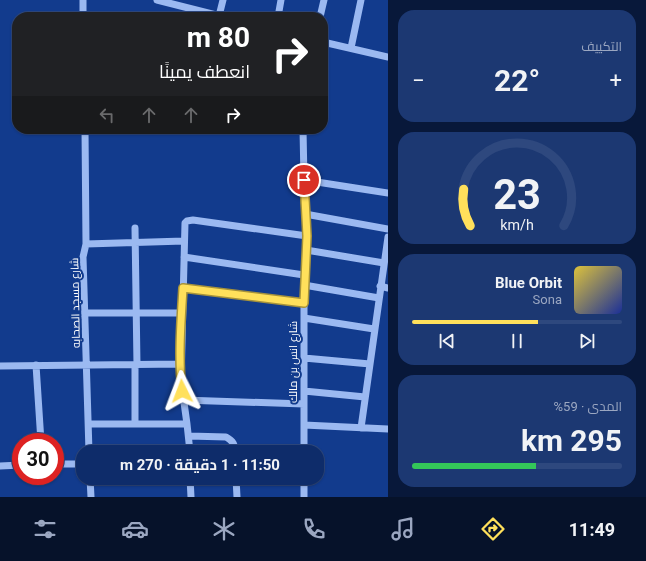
<!DOCTYPE html>
<html lang="ar">
<meta charset="utf-8">
<style>
:root{--surface:#0e2c6a;--page:#1c3872;--text:#f1f3f6;--muted:#9ba7c1;--line:#2e487e;--accent:#ffe05b}
body{margin:0;font-family:Roboto,Cairo,sans-serif;background:var(--page);color:var(--text);direction:rtl;height:100vh;display:flex;flex-direction:column;font-size:15px;white-space:nowrap}
*{box-sizing:border-box;margin:0}
p{font-size:13px;color:var(--muted)}
.icon{flex:none;width:22px;height:22px;fill:none;stroke:currentColor;stroke-width:2;stroke-linecap:round;stroke-linejoin:round}
.map{position:relative;flex:1;overflow:hidden;direction:ltr}
.sheet{display:flex;flex-direction:column;gap:10px;padding:10px;background:#08183a;width:258px}
.sheet>*{flex:none}
.banner{position:absolute;left:12px;top:12px;width:316px;height:122px;border-radius:16px;box-shadow:0 1px 3px #0004,0 0 0 1px var(--line);direction:rtl;background:#202124;color:#fff;overflow:hidden}
.speed{position:absolute;left:12px;top:433px;display:flex;gap:8px;font-size:20px;font-weight:700;text-align:center}
.speed>*{display:grid;place-content:center;width:52px;height:52px;border-radius:50%;background:var(--surface);box-shadow:0 1px 3px #0004,0 0 0 1px var(--line);line-height:1}
.speed .limit{border:6px solid #d22;background:#fff;color:#111}
.pin{position:absolute;display:grid;place-items:center;width:34px;height:34px;color:#fff;margin:-17px;border:2px solid #fff;border-radius:50%;box-shadow:0 1px 4px #0007}
.me{position:absolute;width:44px;margin:-22px;rotate:357deg;stroke-linejoin:round;filter:drop-shadow(0 0 3px #0008)}
.turn{display:flex;align-items:center;gap:14px;height:84px;padding:0 12px;font-size:18px}
.turn .icon{width:52px;height:52px;stroke-width:2.5}
.turn b{display:block;font-size:28px;line-height:34px}
.lanes{display:flex;align-items:center;height:38px;padding:0 12px;background:#0003;justify-content:center;gap:20px;direction:ltr}
.lanes .off{opacity:.35}
.big{font-size:30px;font-weight:700;line-height:1.1}
.sheet .tile{flex:1;display:flex;flex-direction:column;justify-content:center;gap:6px;min-width:0;padding:0 14px;border-radius:16px;background:var(--page)}
.sheet .dial{align-items:center;gap:0}
.dial svg{height:104px;overflow:visible;fill:none;stroke:var(--line);stroke-width:7;stroke-linecap:round;text-anchor:middle}
.dial text{fill:var(--text);stroke:none}
.song{display:flex;align-items:center;gap:12px}
.cover{width:48px;height:48px;border-radius:6px;background:linear-gradient(135deg,hsl(50 70% 55%),hsl(230 70% 35%))}
.played{height:4px;border-radius:2px;background:linear-gradient(90deg,var(--accent) 60%,var(--line) 60%)}
.keys{display:flex;justify-content:space-around;direction:ltr}
.heat{display:flex;justify-content:space-between;align-items:center;font-size:22px;direction:ltr}
.charge{height:6px;border-radius:3px;background:linear-gradient(90deg,#34c759 59%,var(--line) 0)}
.trip{position:absolute;left:76px;top:445px;width:248px;height:40px;border-radius:16px;background:var(--surface);box-shadow:0 1px 3px #0004,0 0 0 1px var(--line);font-weight:700;line-height:40px;text-align:center;direction:rtl}
.menu{display:flex;height:64px;justify-content:space-around;align-items:center;background:#06122a;color:var(--muted)}
.menu .icon{width:28px;height:28px}
.menu .active{color:var(--accent)}
.menu b{font-size:18px;color:var(--text)}
main{display:flex;flex:1;min-height:0}
.map>svg:first-child{display:block}
.lines{fill:none;stroke-linecap:round;stroke-linejoin:round}
.minor{stroke:#9bb9f1;stroke-width:7}
.route-casing{stroke:#a6923b;stroke-width:10}
.route{stroke:#ffe05b;stroke-width:7}
.labels{text-anchor:middle;stroke-width:4;stroke-linejoin:round;paint-order:stroke}
.street-label{font-size:11px;fill:#fff;stroke:#123b8d}
</style>
<main>
<section class="sheet">
<div class="tile"><p>التكييف</p>
<div class="heat"><a>−</a><b class="big">22°</b><a>+</a></div>
</div>
<div class="tile dial"><svg viewBox="0 0 100 80">
<path d="M14 69A42 42 0 1 1 86 69"/>
<path d="M14 69A42 42 0 0 1 9 41" stroke="#ffe05b"/>
<text x="50" y="56" font-size="32" font-weight="700">23</text>
<text x="50" y="72" font-size="11">km/h</text>
</svg></div>
<div class="tile">
<div class="song"><i class="cover"></i><div><b>Blue Orbit</b><p>Sona</p></div></div>
<div class="played"></div>
<div class="keys"><svg class="icon" aria-label="previous" viewBox="0 0 24 24"><path d="M18 5L8 12l10 7zM5 5v14"/></svg><svg class="icon" aria-label="pause" viewBox="0 0 24 24"><path d="M8 5v14M16 5v14"/></svg><svg class="icon" aria-label="next" viewBox="0 0 24 24"><path d="M6 5l10 7-10 7zM19 5v14"/></svg></div>
</div>
<div class="tile"><p>المدى · 59%</p><b class="big">295 km</b><div class="charge"></div></div>
</section>
<div class="map">
<svg width="388" height="497" viewBox="0 0 388 497">
<rect width="100%" height="100%" fill="#123b8d"/>
<g class="lines">
<path class="minor" d="M 83,0 L 83,17
M 157,0 L 224,17
M 219,16 L 223,0
M 278,17 L 281,0
M 320,17 L 324,0
M 323,42 L 388,57
M 351,48 L 361,0
M 85,129 L 86,244 L 83,257 L 89,452
M 303,129 L 304,180 L 307,236 L 304,303 L 304,452
M 304,180 L 388,193
M 305,214 L 388,229
M 135,228 L 137,365
M 86,244 L 184,241
M 306,250 L 384,263
M 184,257 L 304,275
M 304,285 L 379,298
M 380,286 L 388,288
M 183,288 L 304,303
M 85,313 L 182,313
M 304,318 L 374,329
M 304,358 L 370,364
M 36,365 L 41,442
M 135,365 L 135,424
M 0,366 L 181,364
M 304,391 L 365,397
M 183,400 L 304,404
M 89,424 L 187,424
M 304,425 L 388,429
M 361,428 L 388,237
M 189,436 L 226,437 C 233,441 235,444 235,452
M 190,452 L 187,424 L 181,381 L 185,223 L 187,221 L 193,220 L 307,236
M 55,464 L 83,464
M 0,466 L 21,465
M 90,478 L 91,497
M 190,478 L 191,497
M 236,478 L 237,497
M 304,478 L 304,497"/>
</g>
<g class="lines">
<defs>
<path id="route" d="M 182,391 C 178,358 181,321 183,288 L 304,303 L 307,236 L 304,180"/>
</defs>
<use href="#route" class="route-casing"/>
<use href="#route" class="route"/>
</g>
<g class="labels">
<g class="street-label">
<text transform="translate(75 303) rotate(-91)" y="4">شارع مسجد الصحابه</text>
<text transform="translate(293 362) rotate(-90)" y="4">شارع انس بن مالك</text>
</g>
</g>
</svg>
<div class="speed"><div class="limit">30</div></div>
<div class="pin" style="left:304px;top:180px;background:#d93025"><svg class="icon" aria-label="arrive" viewBox="0 0 24 24"><path d="M6 21V4h12l-3 4 3 4H6"/></svg></div>
<svg class="me" style="left:182px;top:391px" viewBox="-20 -20 40 40"><path d="M0-17L14 15 0 8-14 15z" fill="#ffe05b" stroke="#fff" stroke-width="4"/></svg>
<div class="trip">11:50 · 1 دقيقة · 270 m</div>
<div class="banner">
<div class="turn"><svg class="icon" aria-label="right" viewBox="0 0 24 24"><path d="M7 20v-9h11M14 6l5 5-5 5"/></svg><div><b>80 m</b>انعطف يمينًا</div></div>
<div class="lanes"><svg class="icon off" aria-label="left" viewBox="0 0 24 24"><path d="M17 20v-9H6M10 6l-5 5 5 5"/></svg><svg class="icon off" aria-label="ahead" viewBox="0 0 24 24"><path d="M12 20V5M6 11l6-6 6 6"/></svg><svg class="icon off" aria-label="ahead" viewBox="0 0 24 24"><path d="M12 20V5M6 11l6-6 6 6"/></svg><svg class="icon" aria-label="right" viewBox="0 0 24 24"><path d="M7 20v-9h11M14 6l5 5-5 5"/></svg></div>
</div>
</div>
</main>
<nav class="menu">
<b>11:49</b>
<svg class="icon active" aria-label="directions" viewBox="0 0 24 24"><path d="M12 3l9 9-9 9-9-9zM9 14v-3h6M13 9l2 2-2 2"/></svg>
<svg class="icon" aria-label="music" viewBox="0 0 24 24"><path d="M9 18V5l10-2v13"/><circle cx="6" cy="18" r="3"/><circle cx="16" cy="16" r="3"/></svg>
<svg class="icon" aria-label="phone" viewBox="0 0 24 24"><path d="M5 4h4l2 5-3 2q2 4 5 5l2-3 5 2v4C11 20 4 13 5 4z"/></svg>
<svg class="icon" aria-label="climate" viewBox="0 0 24 24"><path d="M12 3v18M4 7l16 10M4 17L20 7"/></svg>
<svg class="icon" aria-label="car" viewBox="0 0 24 24"><path d="M5 17H2v-5l4-1 3-4h7l3 4 3 1v5h-3M9 17h6M6 11h13"/><circle cx="7" cy="17" r="2"/><circle cx="17" cy="17" r="2"/></svg>
<svg class="icon" aria-label="filters" viewBox="0 0 24 24"><path d="M4 7h16M4 17h16"/><circle cx="9" cy="7" r="2"/><circle cx="15" cy="17" r="2"/></svg>
</nav>
